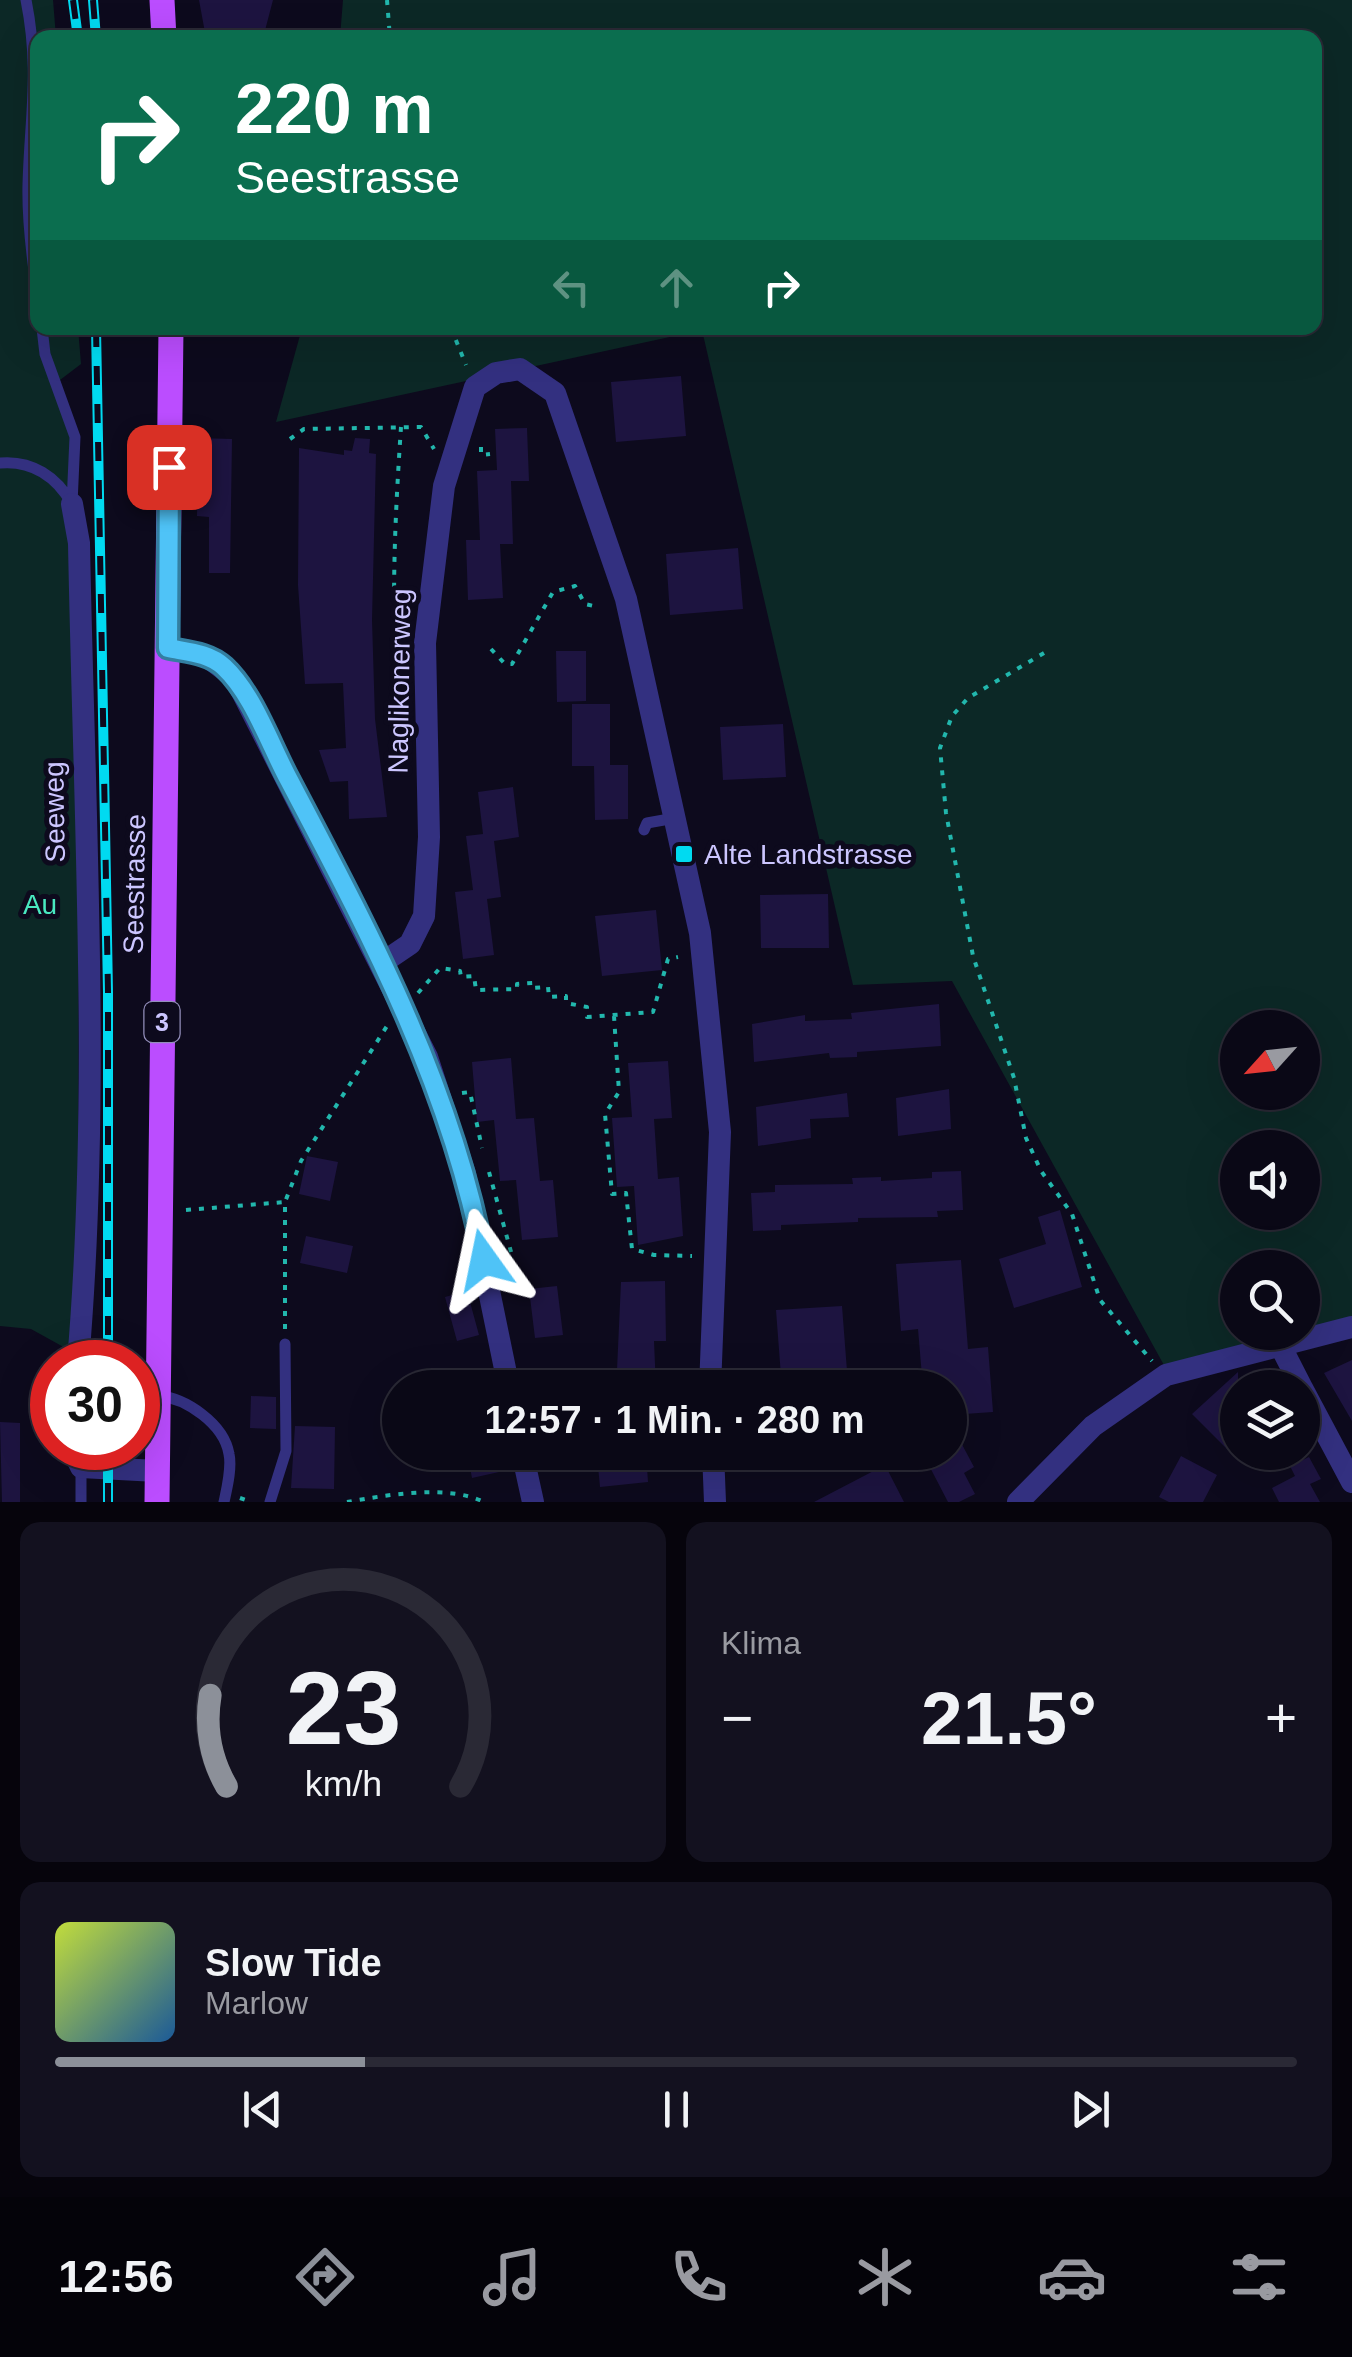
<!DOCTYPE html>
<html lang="de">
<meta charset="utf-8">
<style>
:root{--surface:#0a0816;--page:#13111f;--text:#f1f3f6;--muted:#999aa1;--line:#2a2935;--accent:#8c9099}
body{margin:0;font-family:Helvetica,sans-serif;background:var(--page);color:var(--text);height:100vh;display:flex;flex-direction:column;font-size:38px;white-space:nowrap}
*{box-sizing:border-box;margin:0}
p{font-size:32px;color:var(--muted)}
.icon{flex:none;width:55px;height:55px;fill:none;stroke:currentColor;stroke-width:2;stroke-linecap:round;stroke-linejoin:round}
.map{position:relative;height:1502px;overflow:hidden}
.side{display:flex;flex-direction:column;gap:20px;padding:20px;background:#06040c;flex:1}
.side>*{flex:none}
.top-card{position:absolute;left:30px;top:30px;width:1292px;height:305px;border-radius:20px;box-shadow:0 10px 40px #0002,0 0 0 2px var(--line);background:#0b6e4f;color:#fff;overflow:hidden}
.needle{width:65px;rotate:243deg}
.controls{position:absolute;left:1220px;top:1010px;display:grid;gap:20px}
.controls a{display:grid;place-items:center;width:100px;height:100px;border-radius:50%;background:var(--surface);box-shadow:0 10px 40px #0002,0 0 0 2px var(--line);font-size:50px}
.speed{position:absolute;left:30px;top:1340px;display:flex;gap:20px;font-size:50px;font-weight:700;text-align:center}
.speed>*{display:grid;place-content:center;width:130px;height:130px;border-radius:50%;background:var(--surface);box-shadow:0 10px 40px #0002,0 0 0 2px var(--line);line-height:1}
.speed .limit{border:15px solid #d22;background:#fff;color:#111}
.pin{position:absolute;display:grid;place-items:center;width:85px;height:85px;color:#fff;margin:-42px;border-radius:20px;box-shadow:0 5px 15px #0006}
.me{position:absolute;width:110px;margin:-55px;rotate:348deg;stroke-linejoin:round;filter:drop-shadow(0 0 8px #0008)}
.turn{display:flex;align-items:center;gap:35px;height:210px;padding:0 40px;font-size:45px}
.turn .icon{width:130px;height:130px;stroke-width:2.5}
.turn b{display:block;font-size:70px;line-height:85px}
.lanes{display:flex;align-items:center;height:95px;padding:0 40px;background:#0003;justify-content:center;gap:50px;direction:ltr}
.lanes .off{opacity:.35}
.big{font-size:75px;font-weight:700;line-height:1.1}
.side .tile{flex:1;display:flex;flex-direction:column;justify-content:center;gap:15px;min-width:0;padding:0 35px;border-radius:20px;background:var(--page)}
.side .dial{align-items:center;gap:0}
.dial svg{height:260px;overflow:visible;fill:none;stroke:var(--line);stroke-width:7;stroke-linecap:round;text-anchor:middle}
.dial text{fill:var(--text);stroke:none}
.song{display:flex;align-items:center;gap:30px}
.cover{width:120px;height:120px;border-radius:15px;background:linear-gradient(135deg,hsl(70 70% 55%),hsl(210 70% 35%))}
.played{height:10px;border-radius:5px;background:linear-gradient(90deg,var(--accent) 25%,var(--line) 25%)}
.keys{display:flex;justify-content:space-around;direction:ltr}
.heat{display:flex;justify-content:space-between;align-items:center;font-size:55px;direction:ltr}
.side .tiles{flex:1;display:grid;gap:20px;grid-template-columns:1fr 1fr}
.tile:last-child{grid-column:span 2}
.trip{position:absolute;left:382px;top:1370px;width:585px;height:100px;border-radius:50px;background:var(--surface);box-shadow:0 10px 40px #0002,0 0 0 2px var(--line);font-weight:700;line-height:100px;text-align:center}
.dock{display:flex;height:160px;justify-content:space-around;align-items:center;background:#040309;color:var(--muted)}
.dock .icon{width:70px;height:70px}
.dock .selected{color:var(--accent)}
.dock b{font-size:45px;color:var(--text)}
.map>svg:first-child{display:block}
.green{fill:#0c2826;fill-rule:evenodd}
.building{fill:#1d1440}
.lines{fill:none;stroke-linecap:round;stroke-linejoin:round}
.path{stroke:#22b7ad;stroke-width:4;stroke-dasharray:5 8;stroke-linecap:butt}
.lane{stroke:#333080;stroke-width:11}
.street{stroke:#333080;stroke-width:22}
.primary{stroke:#bb4dff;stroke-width:25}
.rail-casing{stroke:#00daf1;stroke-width:10}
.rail{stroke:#0d0a1d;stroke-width:6;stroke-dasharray:19;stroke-linecap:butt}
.route-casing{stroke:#337fa1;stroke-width:25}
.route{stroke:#4fc3f7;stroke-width:18}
.poi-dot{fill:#00daf1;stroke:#0d0a1d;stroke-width:4}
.labels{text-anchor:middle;stroke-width:10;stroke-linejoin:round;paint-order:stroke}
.shield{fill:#0d0a1d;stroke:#938ebb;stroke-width:2.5}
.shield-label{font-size:25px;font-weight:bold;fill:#ccc6ff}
.street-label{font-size:28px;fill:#ccc6ff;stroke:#0d0a1d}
.poi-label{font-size:28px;fill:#ccc6ff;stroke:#0d0a1d;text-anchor:start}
.park-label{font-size:28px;fill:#49e8c0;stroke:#0d0a1d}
</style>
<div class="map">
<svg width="1352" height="1502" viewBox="0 0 1352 1502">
<rect width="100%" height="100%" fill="#0d0a1d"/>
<path class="green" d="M 0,0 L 53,0 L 56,37 L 38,38 L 38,328 L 78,328 L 81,364 L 60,380 L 71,417 L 79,543 L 78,1355 L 31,1329 L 0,1326 Z
M 343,0 L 1352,0 L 1352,1319 L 1303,1332 L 1302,1268 L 1238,1268 L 1238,1332 L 1300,1333 L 1165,1367 L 952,981 L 853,985 L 702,330 L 276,422 L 302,328 L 1315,328 L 1315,38 L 340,37 ZM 1238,1028 L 1302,1028 L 1302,1092 L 1238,1092 ZM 1238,1148 L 1302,1148 L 1302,1212 L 1238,1212 Z"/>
<path class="building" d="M 199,0 L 273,0 L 263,38 L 206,38 Z
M 681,376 L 686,436 L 616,442 L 611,382 Z
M 527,428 L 529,481 L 511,481 L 513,544 L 500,544 L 503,598 L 468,600 L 466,540 L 480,540 L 477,471 L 497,470 L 495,429 Z
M 198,438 L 232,439 L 230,573 L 209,573 L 209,517 L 197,516 Z
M 355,438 L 370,439 L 369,453 L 376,454 L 372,620 L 375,719 L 387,817 L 349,819 L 348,781 L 330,782 L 319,750 L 346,748 L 343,683 L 305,684 L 298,585 L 299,448 L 344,455 L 344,450 L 352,451 Z
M 738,548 L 743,609 L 670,615 L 666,554 Z
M 556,651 L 586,651 L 586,701 L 557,702 Z
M 572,704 L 610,704 L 610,765 L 628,765 L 628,819 L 595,820 L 594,766 L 572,766 Z
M 783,724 L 786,777 L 723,780 L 720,727 Z
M 513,787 L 519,837 L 494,841 L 501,897 L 487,899 L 494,955 L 463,959 L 455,892 L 473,890 L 466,836 L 483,834 L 478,792 Z
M 828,894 L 829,948 L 761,948 L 760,895 Z
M 656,910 L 662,970 L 602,976 L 595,916 Z
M 939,1004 L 941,1046 L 857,1052 L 857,1057 L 830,1058 L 829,1053 L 754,1062 L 752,1024 L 805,1015 L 805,1021 L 852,1019 L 851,1013 Z
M 511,1058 L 516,1119 L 534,1118 L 540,1181 L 553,1180 L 558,1237 L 522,1240 L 516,1180 L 500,1181 L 494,1120 L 477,1122 L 472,1062 Z
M 668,1061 L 672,1118 L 654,1119 L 658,1179 L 679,1177 L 683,1236 L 638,1245 L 634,1186 L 617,1187 L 612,1118 L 632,1117 L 628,1063 Z
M 949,1089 L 951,1129 L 898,1136 L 896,1098 Z
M 847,1093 L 849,1117 L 810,1119 L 811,1138 L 758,1146 L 756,1107 Z
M 307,1156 L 338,1162 L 330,1201 L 299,1194 Z
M 961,1171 L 963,1210 L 937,1211 L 938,1217 L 858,1218 L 858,1222 L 781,1225 L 781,1230 L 753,1231 L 751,1193 L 775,1192 L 775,1185 L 853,1184 L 852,1178 L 881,1177 L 881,1181 L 932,1178 L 932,1172 Z
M 1060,1210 L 1082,1287 L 1014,1308 L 999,1259 L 1046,1244 L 1038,1217 Z
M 306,1236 L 353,1246 L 347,1273 L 300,1263 Z
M 961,1260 L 968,1349 L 988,1347 L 993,1412 L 950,1415 L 950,1388 L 923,1388 L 918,1329 L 901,1331 L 896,1264 Z
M 665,1281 L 666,1341 L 654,1341 L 656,1388 L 541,1388 L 541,1373 L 617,1370 L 621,1282 Z
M 557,1286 L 563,1335 L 535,1338 L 529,1289 Z
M 467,1291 L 479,1335 L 457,1341 L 445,1297 Z
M 842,1306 L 847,1371 L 781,1376 L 776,1310 Z
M 1352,1360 L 1352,1421 L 1324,1373 Z
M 1238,1372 L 1238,1460 L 1192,1414 Z
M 251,1396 L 276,1397 L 276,1429 L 250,1428 Z
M 0,1422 L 20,1423 L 20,1502 L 2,1502 Z
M 950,1422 L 974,1467 L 964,1473 L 975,1494 L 959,1502 L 948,1502 L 922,1452 L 950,1452 Z
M 295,1426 L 335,1427 L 334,1489 L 291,1488 Z
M 467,1452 L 504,1452 L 508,1470 L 472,1478 Z
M 646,1452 L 648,1482 L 600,1487 L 597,1456 Z
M 1181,1456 L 1217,1475 L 1203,1502 L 1169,1502 L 1159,1497 Z
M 1309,1457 L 1321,1479 L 1310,1484 L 1320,1502 L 1279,1502 L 1272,1488 L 1295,1476 L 1290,1466 Z
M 885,1465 L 904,1502 L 814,1502 Z"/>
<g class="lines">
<path class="path" d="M 387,0 L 390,38
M 451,328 L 466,365
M 401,427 C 394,532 389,637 403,741
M 290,439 L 304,429 L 421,427 L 434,449
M 481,447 L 481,455 L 490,454
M 491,649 L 505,664 L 512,664 L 553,592 L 575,586 L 585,604 L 598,607
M 1044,653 L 968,698 L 952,716 L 940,748 L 946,813 L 973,956 L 1014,1078 L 1026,1138 L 1041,1171 L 1072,1214 L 1100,1300 L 1152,1361
M 418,993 L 440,968 L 460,971 L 461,977 L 474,976 L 476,990 L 517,989 L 517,984 L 533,983 L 533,988 L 548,987 L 549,997 L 566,996 L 566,1003 L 587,1007 L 587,1017 L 653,1012 L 668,959 L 678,957
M 614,1016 L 619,1092 L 605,1114 L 612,1194 L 626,1193 L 632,1249 L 654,1255 L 692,1256
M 462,1093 L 470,1092 L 482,1148
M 489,1172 L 513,1259 L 503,1260
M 186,1210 L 285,1202
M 285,1329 L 285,1202 L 301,1161 L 387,1026
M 240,1498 L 251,1502
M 347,1502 C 387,1495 447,1484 484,1502"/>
<path class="lane" d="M 26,0 C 40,70 30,115 28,184 C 27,222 32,260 38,298
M 42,328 L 45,354 L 75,437 L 72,504
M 0,463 C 32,460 57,477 72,504
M 644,830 L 647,823 L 675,818
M 159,1396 C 186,1398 224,1424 229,1454 C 232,1468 227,1488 224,1502
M 81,1467 L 81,1502
M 270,1502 L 286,1451 L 285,1344"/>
<path class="street" d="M 72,504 L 79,543 C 84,815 101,1091 78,1362
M 167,648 L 205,655 L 235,678 L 427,1057 L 465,1174 L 509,1388
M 382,963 L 410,944 L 424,916 L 429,837 L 425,643 L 444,486 L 475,387 L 496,373 L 520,369 L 555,393 L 626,599 L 700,933 L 720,1132 L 710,1388
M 1280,1345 L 1302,1388
M 1302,1388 L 1352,1482
M 72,1448 L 81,1467 L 157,1471
M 522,1452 L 533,1502
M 713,1452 L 715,1502
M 1018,1502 L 1093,1426 L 1166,1375 L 1352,1327"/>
<path class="primary" d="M 162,0 L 164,38
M 157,1502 L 171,328"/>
<defs>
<path id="rail" d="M 73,0 L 78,38
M 93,0 L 96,38
M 96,328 L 108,992 L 108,1362
M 108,1502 L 108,1448"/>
</defs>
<use href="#rail" class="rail-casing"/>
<use href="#rail" class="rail"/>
</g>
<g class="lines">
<defs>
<path id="route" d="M 169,467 L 168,648 C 188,652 209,653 224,667 C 253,694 270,745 289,780 C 371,936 451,1085 484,1260"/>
</defs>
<use href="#route" class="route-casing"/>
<use href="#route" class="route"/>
</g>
<rect class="poi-dot" x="674" y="844" width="20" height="20" rx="5"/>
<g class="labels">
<rect class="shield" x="144.5" y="1002" width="35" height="40" rx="8"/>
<g class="shield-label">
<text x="162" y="1031">3</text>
</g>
<g class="street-label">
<text transform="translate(399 681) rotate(-89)" y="10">Naglikonerweg</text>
<text transform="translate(54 812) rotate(-91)" y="10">Seeweg</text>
<text transform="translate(134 884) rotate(-89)" y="10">Seestrasse</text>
</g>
<g class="poi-label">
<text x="704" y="864">Alte Landstrasse</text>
</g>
<g class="park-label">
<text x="40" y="914">Au</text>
</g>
</g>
</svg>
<div class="controls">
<a><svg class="needle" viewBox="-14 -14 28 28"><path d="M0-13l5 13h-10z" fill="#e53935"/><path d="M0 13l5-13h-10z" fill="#999aa1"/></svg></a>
<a><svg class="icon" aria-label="sound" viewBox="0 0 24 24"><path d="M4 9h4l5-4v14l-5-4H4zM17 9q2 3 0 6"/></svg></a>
<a><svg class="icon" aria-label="search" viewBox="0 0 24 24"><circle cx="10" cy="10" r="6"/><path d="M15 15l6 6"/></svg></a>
<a><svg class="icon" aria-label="layers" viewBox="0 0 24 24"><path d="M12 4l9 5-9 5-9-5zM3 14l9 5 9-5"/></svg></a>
</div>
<div class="speed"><div class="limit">30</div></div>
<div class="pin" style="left:169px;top:467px;background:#d93025"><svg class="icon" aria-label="arrive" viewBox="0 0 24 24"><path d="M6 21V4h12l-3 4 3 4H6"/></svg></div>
<svg class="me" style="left:484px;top:1260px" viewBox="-20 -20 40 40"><path d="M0-17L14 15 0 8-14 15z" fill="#4fc3f7" stroke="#fff" stroke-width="4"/></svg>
<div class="trip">12:57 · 1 Min. · 280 m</div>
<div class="top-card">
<div class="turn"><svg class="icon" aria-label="right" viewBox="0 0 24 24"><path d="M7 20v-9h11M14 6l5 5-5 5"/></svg><div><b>220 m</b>Seestrasse</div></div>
<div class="lanes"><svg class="icon off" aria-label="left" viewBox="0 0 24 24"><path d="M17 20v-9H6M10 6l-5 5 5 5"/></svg><svg class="icon off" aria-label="ahead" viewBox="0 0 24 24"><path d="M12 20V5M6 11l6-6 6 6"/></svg><svg class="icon" aria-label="right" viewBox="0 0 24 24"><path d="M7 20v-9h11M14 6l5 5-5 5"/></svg></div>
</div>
</div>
<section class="side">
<div class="tiles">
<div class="tile dial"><svg viewBox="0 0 100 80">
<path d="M14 69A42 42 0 1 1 86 69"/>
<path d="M14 69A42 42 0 0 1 9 41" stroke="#8c9099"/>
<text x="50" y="56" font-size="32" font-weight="700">23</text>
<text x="50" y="72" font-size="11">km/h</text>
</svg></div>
<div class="tile"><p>Klima</p>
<div class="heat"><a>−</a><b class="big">21.5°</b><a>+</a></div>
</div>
<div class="tile">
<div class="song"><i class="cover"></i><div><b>Slow Tide</b><p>Marlow</p></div></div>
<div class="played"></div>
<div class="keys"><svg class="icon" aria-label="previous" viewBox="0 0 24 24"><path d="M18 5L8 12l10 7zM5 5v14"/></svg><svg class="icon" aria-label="pause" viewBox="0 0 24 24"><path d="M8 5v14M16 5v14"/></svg><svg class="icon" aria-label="next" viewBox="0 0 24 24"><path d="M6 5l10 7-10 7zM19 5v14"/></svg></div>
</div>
</div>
</section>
<nav class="dock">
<b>12:56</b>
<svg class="icon selected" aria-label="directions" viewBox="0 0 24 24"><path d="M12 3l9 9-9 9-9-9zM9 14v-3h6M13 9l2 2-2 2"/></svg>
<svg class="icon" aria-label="music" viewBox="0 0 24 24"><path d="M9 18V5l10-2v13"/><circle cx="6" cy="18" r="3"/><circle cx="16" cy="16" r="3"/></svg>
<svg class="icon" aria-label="phone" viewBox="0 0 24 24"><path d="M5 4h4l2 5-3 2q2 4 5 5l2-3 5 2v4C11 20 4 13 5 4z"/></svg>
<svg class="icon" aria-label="climate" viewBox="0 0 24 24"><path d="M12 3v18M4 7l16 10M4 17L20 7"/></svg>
<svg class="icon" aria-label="car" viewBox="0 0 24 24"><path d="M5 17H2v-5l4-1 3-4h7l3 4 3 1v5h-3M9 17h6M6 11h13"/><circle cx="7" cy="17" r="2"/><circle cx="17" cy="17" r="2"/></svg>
<svg class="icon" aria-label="filters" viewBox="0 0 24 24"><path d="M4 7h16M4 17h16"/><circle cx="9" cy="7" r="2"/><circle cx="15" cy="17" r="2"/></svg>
</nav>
